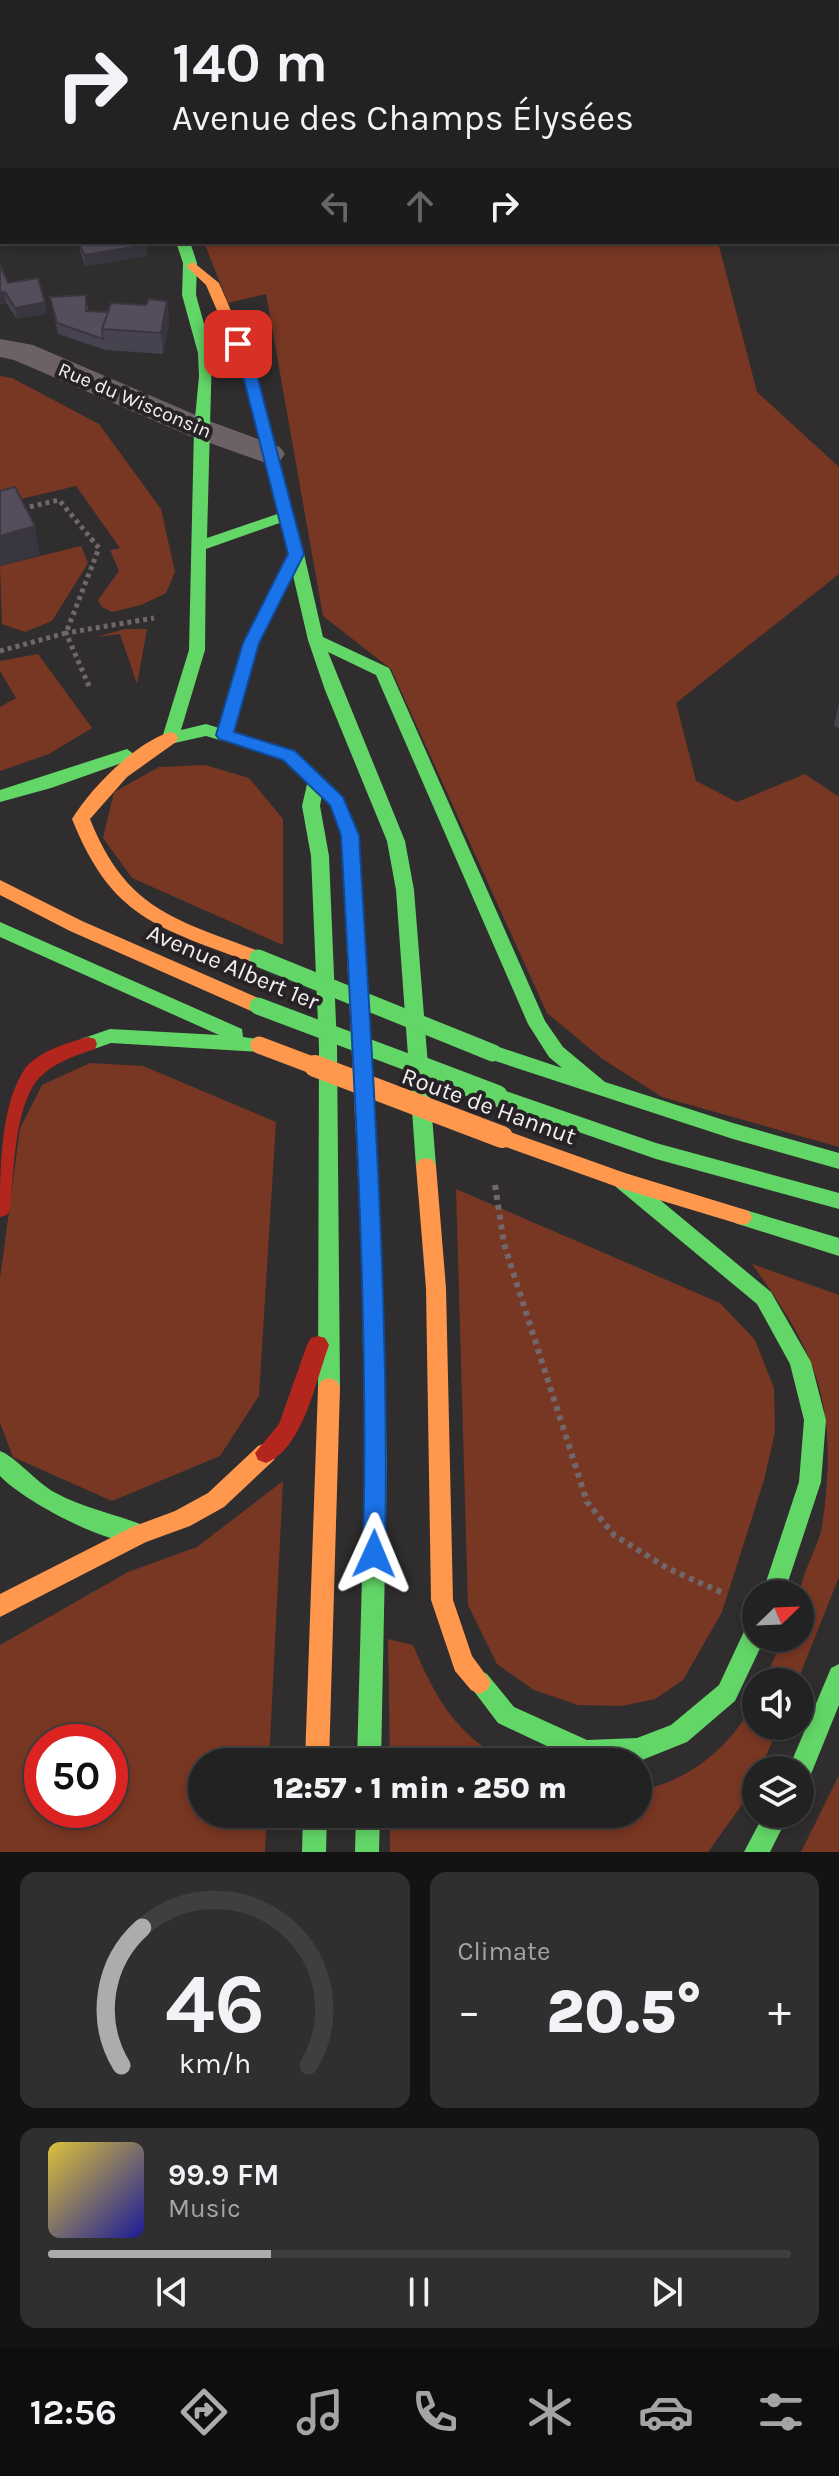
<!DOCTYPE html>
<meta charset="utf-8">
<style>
:root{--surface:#232222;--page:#2f2f2f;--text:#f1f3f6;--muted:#a3a4a5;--line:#403f40;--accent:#adabad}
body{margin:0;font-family:Karla,sans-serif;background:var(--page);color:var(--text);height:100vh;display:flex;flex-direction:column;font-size:30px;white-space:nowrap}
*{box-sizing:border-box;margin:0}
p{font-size:26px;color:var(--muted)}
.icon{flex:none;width:44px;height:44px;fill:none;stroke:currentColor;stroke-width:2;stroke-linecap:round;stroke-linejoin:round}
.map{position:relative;height:1852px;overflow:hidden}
.details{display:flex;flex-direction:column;gap:20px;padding:20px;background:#131313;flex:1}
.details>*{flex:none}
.banner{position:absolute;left:0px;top:0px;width:840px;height:244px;box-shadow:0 4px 12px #0003,0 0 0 2px var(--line);background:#232222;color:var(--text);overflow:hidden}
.needle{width:52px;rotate:67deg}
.buttons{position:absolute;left:742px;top:1580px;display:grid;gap:16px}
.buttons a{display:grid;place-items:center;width:72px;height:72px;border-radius:50%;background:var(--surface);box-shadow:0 4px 12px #0003,0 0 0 2px var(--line);font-size:40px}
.speed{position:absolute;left:24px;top:1724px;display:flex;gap:16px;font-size:40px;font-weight:700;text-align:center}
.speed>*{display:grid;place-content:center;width:104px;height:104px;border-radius:50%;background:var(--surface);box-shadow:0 4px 12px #0003,0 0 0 2px var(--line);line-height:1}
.speed .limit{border:12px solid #d22;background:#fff;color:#111}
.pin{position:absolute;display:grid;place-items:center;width:68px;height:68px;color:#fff;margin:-34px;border-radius:16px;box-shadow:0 4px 12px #0006}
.me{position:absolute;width:88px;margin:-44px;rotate:1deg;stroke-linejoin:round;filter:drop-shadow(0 0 6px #0008)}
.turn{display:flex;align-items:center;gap:28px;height:168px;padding:0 40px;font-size:36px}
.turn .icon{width:104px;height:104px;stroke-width:2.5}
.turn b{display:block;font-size:56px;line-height:68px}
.lanes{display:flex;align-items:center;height:76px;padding:0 40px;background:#0003;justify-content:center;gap:40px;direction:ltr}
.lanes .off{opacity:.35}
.big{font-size:60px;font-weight:800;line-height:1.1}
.details .card{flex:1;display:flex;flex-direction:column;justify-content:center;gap:12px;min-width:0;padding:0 28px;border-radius:16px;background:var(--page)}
.details .dial{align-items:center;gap:0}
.dial svg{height:208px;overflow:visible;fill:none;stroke:var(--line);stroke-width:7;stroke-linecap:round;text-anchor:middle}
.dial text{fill:var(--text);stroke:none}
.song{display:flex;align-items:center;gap:24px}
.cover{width:96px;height:96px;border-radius:12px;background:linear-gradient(135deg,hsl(50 70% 55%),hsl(240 70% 35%))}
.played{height:8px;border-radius:4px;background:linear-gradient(90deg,var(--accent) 30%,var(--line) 30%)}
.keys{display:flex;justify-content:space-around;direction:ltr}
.heat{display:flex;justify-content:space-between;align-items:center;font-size:44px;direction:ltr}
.details .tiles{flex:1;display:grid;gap:20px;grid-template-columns:1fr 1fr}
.card:last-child{grid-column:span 2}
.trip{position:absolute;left:188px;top:1748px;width:464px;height:80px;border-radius:40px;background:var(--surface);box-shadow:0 4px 12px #0003,0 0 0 2px var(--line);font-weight:800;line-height:80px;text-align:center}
.dock{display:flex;height:128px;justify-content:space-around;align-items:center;background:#0e0e0e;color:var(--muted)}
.dock .icon{width:56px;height:56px}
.dock .current{color:var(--accent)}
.dock b{font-size:36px;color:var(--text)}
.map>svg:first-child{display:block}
.green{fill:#783723;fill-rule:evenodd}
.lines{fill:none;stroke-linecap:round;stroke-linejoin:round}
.path-far1{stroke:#6f676a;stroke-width:5;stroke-dasharray:4 4;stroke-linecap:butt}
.path{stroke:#6f676a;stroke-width:6;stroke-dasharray:5 5;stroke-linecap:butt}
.lane{fill:#6c6164;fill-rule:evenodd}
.street{fill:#6c6164;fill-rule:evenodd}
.fast{fill:#63d668;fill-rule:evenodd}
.slow{fill:#ff974d;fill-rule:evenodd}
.jam{fill:#b3261e;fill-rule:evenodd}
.fast-bridge-far1{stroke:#63d668;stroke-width:17}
.fast-bridge{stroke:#63d668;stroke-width:22}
.slow-bridge-far1{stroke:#ff974d;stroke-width:17}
.slow-bridge{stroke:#ff974d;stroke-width:22}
.wall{fill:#47424f}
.shaded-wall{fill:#3a3640}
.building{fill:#534d5c;stroke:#3a3640;stroke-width:2}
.route{fill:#1a73e8;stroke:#114b97;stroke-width:2}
.labels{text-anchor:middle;stroke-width:8;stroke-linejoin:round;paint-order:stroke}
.far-street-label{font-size:20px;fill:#f1eff1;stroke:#262226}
.street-label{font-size:24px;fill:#f1eff1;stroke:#262226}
</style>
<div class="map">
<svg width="839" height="1852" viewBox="0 0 839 1852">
<rect width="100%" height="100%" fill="#2f2d2e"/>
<path class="green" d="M 74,0 L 422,0 L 73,2 Z
M 204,242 L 718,242 L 757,392 L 839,467 L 839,574 L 676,703 L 696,781 L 737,802 L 805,774 L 839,797 L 839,1147 L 662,1097 L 601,1058 L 547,1013 L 391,669 L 323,616 L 266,294 L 228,303 Z
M 0,376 L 12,378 L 99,424 L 161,509 L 175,572 L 166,593 L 141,605 L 112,612 L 102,607 L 98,600 L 119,571 L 110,550 L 120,548 L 76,486 L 4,503 L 0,497 Z
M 81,546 L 88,563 L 52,621 L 25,632 L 2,624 L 0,566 Z
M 125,629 L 147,629 L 137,684 L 120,634 L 96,637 Z
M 38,654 L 92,728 L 49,754 L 0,771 L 0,707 L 16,698 L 0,671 L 0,661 Z
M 205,765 L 249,778 L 283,819 L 283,945 L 132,878 L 103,838 L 114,792 L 159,767 Z
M 90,1063 L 143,1066 L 276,1122 L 259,1396 L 220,1456 L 112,1501 L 13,1457 L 0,1423 L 0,1279 L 20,1128 L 42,1085 Z
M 456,1189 L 720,1303 L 755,1340 L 774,1388 L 775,1432 L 764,1480 L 722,1612 L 683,1680 L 655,1699 L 622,1706 L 578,1705 L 534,1690 L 497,1664 L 468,1605 Z
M 752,1264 L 839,1295 L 839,1577 L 797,1682 L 764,1682 L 783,1638 L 800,1638 C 800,1623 798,1603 800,1591 C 804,1569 817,1549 822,1527 C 839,1408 820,1357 752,1264 Z
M 283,1481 L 269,1762 L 202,1762 L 202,1814 L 267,1814 L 265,1852 L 0,1852 L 0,1645 L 128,1572 L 197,1547 ZM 42,1742 L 110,1742 L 110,1810 L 42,1810 Z
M 388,1639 L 413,1645 C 435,1697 456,1736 509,1762 L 390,1762 Z
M 756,1698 L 756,1726 L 779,1726 L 760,1770 L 756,1770 L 751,1792 L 708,1852 L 390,1852 L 390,1814 L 638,1814 L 638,1790 C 689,1783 734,1744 756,1698 Z
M 839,1775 L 839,1852 L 801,1852 Z"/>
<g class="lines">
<path class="path-far1" d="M 0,651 L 66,633 L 99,548 L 59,500 L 20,509
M 89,686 L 66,633 L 154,618"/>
<path class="path" d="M 495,1185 L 504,1244 L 587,1502 L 614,1535 L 667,1568 L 723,1593"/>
<path class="lane" d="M 0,106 L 2,106 L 2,114 L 0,114 Z"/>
<path class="street" d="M 0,339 L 33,345 L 212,422 L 280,447 L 285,454 L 280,461 L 269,464 L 190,436 L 14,360 L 0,357 Z"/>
<path class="fast" d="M 9,0 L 22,0 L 24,2 L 11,2 Z
M 176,242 L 190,242 L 197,263 L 196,295 L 212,353 L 207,538 L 286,511 L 294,516 L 291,519 L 206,549 L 205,650 L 181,730 L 206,724 L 219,728 L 243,643 L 279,574 L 289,574 L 292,578 L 259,643 L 234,732 L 249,737 L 251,741 L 249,745 L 243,747 L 206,736 L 170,744 L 162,738 L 189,650 L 194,429 L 199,376 L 198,353 L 182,295 L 183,263 Z
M 296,549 L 304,554 L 323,637 L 389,668 L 391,672 L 545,1021 L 563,1047 L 605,1082 L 733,1123 L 839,1153 L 839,1169 L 733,1139 L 486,1058 L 484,1053 L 486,1048 L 493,1045 L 562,1068 L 549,1057 L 528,1024 L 376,675 L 328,652 L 405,841 L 414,890 L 436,1166 L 433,1172 L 426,1174 L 419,1172 L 416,1166 L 396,890 L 387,841 L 325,690 L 308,640 L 288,554 Z
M 127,749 L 135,755 L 133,759 L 51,788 L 0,802 L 0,790 Z
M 316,774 L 324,780 L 320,806 L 329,856 L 337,1047 L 340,1388 L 337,1395 L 329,1398 L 321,1395 L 318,1388 L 319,1047 L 311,856 L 302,806 L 308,780 Z
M 0,922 L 242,1029 L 243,1037 L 266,1040 L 268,1045 L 266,1050 L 259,1052 L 111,1043 L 88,1051 L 81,1049 L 79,1044 L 81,1039 L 110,1029 L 219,1035 L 0,937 Z
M 497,1088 L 656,1143 L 839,1193 L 839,1209 L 656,1159 L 490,1101 L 487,1096 L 490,1091 Z
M 623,1173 L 630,1175 L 771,1292 L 811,1362 L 826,1420 L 821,1482 L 784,1594 L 762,1594 L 799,1482 L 804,1420 L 790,1364 L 757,1304 L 616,1187 L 613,1181 L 616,1175 Z
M 742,1209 L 839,1238 L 839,1256 L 735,1223 L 732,1217 L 735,1211 Z
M 371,1229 L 378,1232 L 381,1238 L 387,1465 L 381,1762 L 357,1762 L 365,1465 L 361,1238 L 364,1232 Z
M 0,1451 C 16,1457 36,1482 54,1492 C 84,1509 117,1514 148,1527 L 151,1534 L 148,1541 C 118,1553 22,1500 0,1476 Z
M 756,1620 L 756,1638 L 765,1638 L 735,1701 L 687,1742 L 637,1762 L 581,1762 L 498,1723 L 467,1682 L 471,1674 L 479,1670 L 487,1674 L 514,1707 L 587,1740 L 637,1738 L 671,1725 L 719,1685 L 748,1623 Z
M 839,1664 L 839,1705 L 809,1779 L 800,1782 L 800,1770 L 788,1770 L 831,1668 Z
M 303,1814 L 327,1814 L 326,1852 L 302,1852 Z
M 356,1814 L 380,1814 L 379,1852 L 355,1852 Z
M 764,1814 L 789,1814 L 770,1852 L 744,1852 Z"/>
<path class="slow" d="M 193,262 L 219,283 L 254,364 L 304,554 L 289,582 L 279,582 L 276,578 L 288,554 L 240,364 L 206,285 L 186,266 Z
M 170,732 L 176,734 L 178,738 L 176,742 L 127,777 L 90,819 C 127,912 178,920 264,953 L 267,958 L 264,963 L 252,963 C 158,927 112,919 72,819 C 91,788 135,743 170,732 Z
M 243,735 L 295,751 L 343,798 L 359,835 L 381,1238 L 378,1244 L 371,1247 L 364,1244 L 361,1238 L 341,835 L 330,805 L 283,759 L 237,745 L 235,741 L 237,737 Z
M 0,880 L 82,921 L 265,1001 L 267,1006 L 265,1011 L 251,1011 L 70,931 L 0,895 Z
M 502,1129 L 625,1173 L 749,1211 L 752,1217 L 749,1223 L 742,1225 L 623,1189 L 495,1143 L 492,1137 L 495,1131 Z
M 426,1158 L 433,1160 L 436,1166 L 446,1288 L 453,1600 L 472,1656 L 491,1682 L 487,1690 L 479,1694 L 471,1690 L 455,1671 L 431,1600 L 426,1288 L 416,1166 L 419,1160 Z
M 329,1378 L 337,1381 L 340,1388 L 329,1762 L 305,1762 L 318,1388 L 321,1381 Z
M 266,1443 L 274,1446 L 277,1453 L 274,1460 L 224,1507 L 190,1526 L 146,1542 L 0,1617 L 0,1594 L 132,1527 L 175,1511 L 208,1493 L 258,1446 Z"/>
<path class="jam" d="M 88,1037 L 95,1039 L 97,1044 L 95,1049 C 76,1055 54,1063 40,1077 C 14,1104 14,1173 10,1209 L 7,1215 L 0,1217 C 0,1170 0,1104 26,1067 C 42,1050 67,1043 88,1037 Z
M 318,1336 L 325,1338 L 329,1345 C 316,1380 303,1449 266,1463 L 258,1460 L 255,1453 L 279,1424 L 307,1345 L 311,1338 Z"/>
<path class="fast-bridge-far1" d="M 258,958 L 493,1053
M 258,1006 L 423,1068"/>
<path class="fast-bridge" d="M 418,1066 L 497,1096"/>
<path class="slow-bridge-far1" d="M 259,1045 L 320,1068"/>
<path class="slow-bridge" d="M 315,1066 L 502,1137"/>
</g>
<path class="wall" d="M 838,20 L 839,20 L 839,76 L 838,75 Z
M 79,242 L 146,245 L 147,256 L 85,266 L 80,250 Z
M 0,264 L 8,283 L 47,313 L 17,319 L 6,303 L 0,304 Z
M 50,297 L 88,306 L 88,311 L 108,312 L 167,301 L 169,322 L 163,354 L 105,350 L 58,334 Z
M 839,703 L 839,728 L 834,726 Z"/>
<path class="shaded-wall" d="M 146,245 L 147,256 L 85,266 L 84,255 Z
M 5,292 L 6,303 L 0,304 L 0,293 Z
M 167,301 L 169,322 L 163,354 L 161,333 Z
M 45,302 L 47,313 L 17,319 L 15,308 Z
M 35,526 L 40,555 L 0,566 L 0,536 Z"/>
<path class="building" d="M 2,15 L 2,57 L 0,55 L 0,16 Z
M 838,20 L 839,20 L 839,55 L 838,54 Z
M 79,242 L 145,242 L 146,245 L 84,255 Z
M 0,264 L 8,283 L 38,278 L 45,302 L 15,308 L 5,292 L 0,293 Z
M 86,295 L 86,311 L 108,312 L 102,329 L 103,339 L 57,323 L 50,297 Z
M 149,299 L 167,301 L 161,333 L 102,329 L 111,303 L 146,305 Z
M 15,487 L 35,526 L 0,536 L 0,491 Z"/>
<path class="route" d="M 238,340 L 245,344 L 254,364 L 304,554 L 259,643 L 234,732 L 295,751 L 343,797 L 359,835 C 373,1074 390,1314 385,1554 L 382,1562 L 374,1565 L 366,1562 L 363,1554 C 369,1314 354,1074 341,835 L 330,805 L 283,760 L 219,739 L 216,735 L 243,643 L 288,554 L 240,364 L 231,344 Z"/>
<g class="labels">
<g class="far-street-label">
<text transform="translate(135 400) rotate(23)" y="7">Rue du Wisconsin</text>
</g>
<g class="street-label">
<text transform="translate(233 967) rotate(23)" y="8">Avenue Albert 1er</text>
<text transform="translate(489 1106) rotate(20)" y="8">Route de Hannut</text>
</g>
</g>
</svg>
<div class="buttons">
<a><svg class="needle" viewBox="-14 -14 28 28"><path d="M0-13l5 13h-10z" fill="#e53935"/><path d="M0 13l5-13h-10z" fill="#a3a4a5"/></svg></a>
<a><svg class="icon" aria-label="sound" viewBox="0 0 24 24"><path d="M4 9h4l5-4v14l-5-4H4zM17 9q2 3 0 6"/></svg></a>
<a><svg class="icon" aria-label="layers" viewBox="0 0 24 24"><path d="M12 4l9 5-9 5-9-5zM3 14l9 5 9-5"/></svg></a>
</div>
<div class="speed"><div class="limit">50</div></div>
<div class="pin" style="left:238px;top:344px;background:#d93025"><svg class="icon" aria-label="arrive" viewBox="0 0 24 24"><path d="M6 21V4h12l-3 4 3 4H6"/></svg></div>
<svg class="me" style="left:374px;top:1554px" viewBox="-20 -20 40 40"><path d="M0-17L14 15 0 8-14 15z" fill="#1a73e8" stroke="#fff" stroke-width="4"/></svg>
<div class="trip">12:57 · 1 min · 250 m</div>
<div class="banner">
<div class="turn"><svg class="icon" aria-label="right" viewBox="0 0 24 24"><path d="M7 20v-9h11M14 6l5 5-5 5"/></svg><div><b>140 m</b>Avenue des Champs Élysées</div></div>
<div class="lanes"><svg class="icon off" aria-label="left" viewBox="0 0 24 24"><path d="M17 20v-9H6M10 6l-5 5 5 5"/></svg><svg class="icon off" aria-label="ahead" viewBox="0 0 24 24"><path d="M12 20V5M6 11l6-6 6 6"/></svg><svg class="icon" aria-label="right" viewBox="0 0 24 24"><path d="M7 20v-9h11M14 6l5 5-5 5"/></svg></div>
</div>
</div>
<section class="details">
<div class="tiles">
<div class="card dial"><svg viewBox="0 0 100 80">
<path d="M14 69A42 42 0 1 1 86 69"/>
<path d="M14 69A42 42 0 0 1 22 16" stroke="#adabad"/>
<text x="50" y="56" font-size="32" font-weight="700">46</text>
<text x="50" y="72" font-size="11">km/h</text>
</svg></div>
<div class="card"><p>Climate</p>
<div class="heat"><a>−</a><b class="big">20.5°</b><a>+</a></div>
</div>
<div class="card">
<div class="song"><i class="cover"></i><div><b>99.9 FM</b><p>Music</p></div></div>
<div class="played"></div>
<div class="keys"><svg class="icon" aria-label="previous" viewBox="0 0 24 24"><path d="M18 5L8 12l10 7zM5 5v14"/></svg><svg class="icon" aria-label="pause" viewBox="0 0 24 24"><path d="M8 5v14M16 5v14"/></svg><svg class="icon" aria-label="next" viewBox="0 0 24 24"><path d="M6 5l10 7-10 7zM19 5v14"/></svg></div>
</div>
</div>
</section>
<nav class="dock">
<b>12:56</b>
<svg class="icon current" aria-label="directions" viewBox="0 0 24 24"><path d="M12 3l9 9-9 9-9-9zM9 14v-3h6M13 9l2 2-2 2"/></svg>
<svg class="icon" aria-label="music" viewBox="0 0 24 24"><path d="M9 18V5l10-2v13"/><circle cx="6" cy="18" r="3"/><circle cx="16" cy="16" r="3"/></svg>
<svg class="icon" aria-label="phone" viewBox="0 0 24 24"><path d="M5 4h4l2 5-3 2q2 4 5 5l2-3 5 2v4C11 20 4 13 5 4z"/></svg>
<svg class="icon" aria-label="climate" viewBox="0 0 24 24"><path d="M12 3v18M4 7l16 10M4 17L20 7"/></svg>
<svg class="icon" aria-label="car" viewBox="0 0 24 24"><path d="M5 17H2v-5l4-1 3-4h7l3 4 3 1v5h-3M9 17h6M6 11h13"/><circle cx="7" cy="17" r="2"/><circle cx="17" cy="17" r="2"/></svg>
<svg class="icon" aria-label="filters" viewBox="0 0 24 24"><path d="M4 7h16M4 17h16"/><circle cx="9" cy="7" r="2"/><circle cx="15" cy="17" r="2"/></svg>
</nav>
